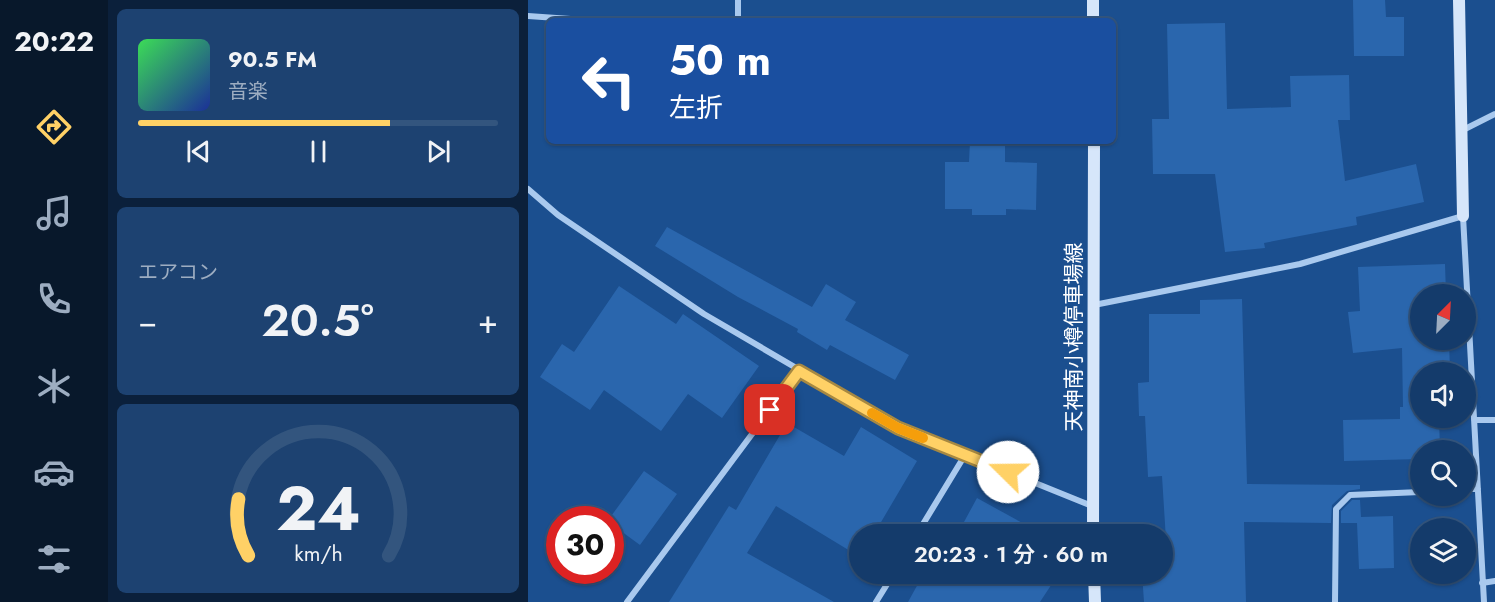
<!DOCTYPE html>
<html lang="ja">
<meta charset="utf-8">
<style>
:root{--surface:#143b6b;--page:#1d4271;--text:#f1f3f6;--muted:#9dadc1;--line:#33557e;--accent:#ffd166}
body{margin:0;font-family:Jost,"Noto Sans JP",sans-serif;background:var(--page);color:var(--text);height:100vh;display:flex;flex-direction:column;font-size:22px;white-space:nowrap}
*{box-sizing:border-box;margin:0}
p{font-size:20px;color:var(--muted)}
.icon{flex:none;width:33px;height:33px;fill:none;stroke:currentColor;stroke-width:2;stroke-linecap:round;stroke-linejoin:round}
.map{position:relative;flex:1;overflow:hidden}
.details{display:flex;flex-direction:column;gap:9px;padding:9px;background:#0b203b;width:420px}
.details>*{flex:none}
.guide{position:absolute;left:18px;top:18px;width:570px;height:126px;border-radius:9px;box-shadow:0 2px 4px #0004,0 0 0 2px var(--line);background:#1a4fa0;color:#fff;overflow:hidden}
.needle{width:39px;rotate:24deg}
.fabs{position:absolute;left:882px;top:284px;display:grid;gap:12px}
.fabs a{display:grid;place-items:center;width:66px;height:66px;border-radius:50%;background:var(--surface);box-shadow:0 2px 4px #0004,0 0 0 2px var(--line);font-size:30px}
.speed{position:absolute;left:18px;top:506px;display:flex;gap:12px;font-size:30px;font-weight:700;text-align:center}
.speed>*{display:grid;place-content:center;width:78px;height:78px;border-radius:50%;background:var(--surface);box-shadow:0 2px 4px #0004,0 0 0 2px var(--line);line-height:1}
.speed .limit{border:9px solid #d22;background:#fff;color:#111}
.pin{position:absolute;display:grid;place-items:center;width:51px;height:51px;color:#fff;margin:-26px;border-radius:12px;box-shadow:0 3px 9px #0006}
.me{position:absolute;width:66px;margin:-33px;rotate:292deg;stroke-linejoin:round;filter:drop-shadow(0 0 4px #0008)}
.turn{display:flex;align-items:center;gap:21px;height:126px;padding:0 24px;font-size:27px}
.turn .icon{width:78px;height:78px;stroke-width:2.5}
.turn b{display:block;font-size:42px;line-height:51px}
.big{font-size:45px;font-weight:600;line-height:1.1}
.details .widget{flex:1;display:flex;flex-direction:column;justify-content:center;gap:9px;min-width:0;padding:0 21px;border-radius:9px;background:var(--page)}
.details .dial{align-items:center;gap:0}
.dial svg{height:156px;overflow:visible;fill:none;stroke:var(--line);stroke-width:7;stroke-linecap:round;text-anchor:middle}
.dial text{fill:var(--text);stroke:none}
.song{display:flex;align-items:center;gap:18px}
.cover{width:72px;height:72px;border-radius:9px;background:linear-gradient(135deg,hsl(130 70% 55%),hsl(230 70% 35%))}
.played{height:6px;border-radius:3px;background:linear-gradient(90deg,var(--accent) 70%,var(--line) 70%)}
.keys{display:flex;justify-content:space-around;direction:ltr}
.heat{display:flex;justify-content:space-between;align-items:center;font-size:33px;direction:ltr}
.trip{position:absolute;left:321px;top:524px;width:324px;height:60px;border-radius:30px;background:var(--surface);box-shadow:0 2px 4px #0004,0 0 0 2px var(--line);font-weight:600;line-height:60px;text-align:center}
main{display:flex;flex:1;min-height:0}
.tabs{display:flex;flex-direction:column;width:108px;justify-content:space-around;align-items:center;background:#08182b;color:var(--muted)}
.tabs .icon{width:42px;height:42px}
.tabs .on{color:var(--accent)}
.tabs b{font-size:27px;color:var(--text)}
.map>svg:first-child{display:block}
.building{fill:#2a66ad}
.lines{fill:none;stroke-linecap:round;stroke-linejoin:round}
.street{stroke:#a9c9ee;stroke-width:6}
.secondary{stroke:#d6e6fa;stroke-width:12}
.route-casing{stroke:#a68842;stroke-width:15}
.route{stroke:#ffd166;stroke-width:10}
.slow{stroke:#f59e0b;stroke-width:10}
.labels{text-anchor:middle;stroke-width:6;stroke-linejoin:round;paint-order:stroke}
.street-label{font-size:21px;fill:#fff;stroke:#1b4f8f}
</style>
<main>
<nav class="tabs">
<b>20:22</b>
<svg class="icon on" aria-label="directions" viewBox="0 0 24 24"><path d="M12 3l9 9-9 9-9-9zM9 14v-3h6M13 9l2 2-2 2"/></svg>
<svg class="icon" aria-label="music" viewBox="0 0 24 24"><path d="M9 18V5l10-2v13"/><circle cx="6" cy="18" r="3"/><circle cx="16" cy="16" r="3"/></svg>
<svg class="icon" aria-label="phone" viewBox="0 0 24 24"><path d="M5 4h4l2 5-3 2q2 4 5 5l2-3 5 2v4C11 20 4 13 5 4z"/></svg>
<svg class="icon" aria-label="climate" viewBox="0 0 24 24"><path d="M12 3v18M4 7l16 10M4 17L20 7"/></svg>
<svg class="icon" aria-label="car" viewBox="0 0 24 24"><path d="M5 17H2v-5l4-1 3-4h7l3 4 3 1v5h-3M9 17h6M6 11h13"/><circle cx="7" cy="17" r="2"/><circle cx="17" cy="17" r="2"/></svg>
<svg class="icon" aria-label="filters" viewBox="0 0 24 24"><path d="M4 7h16M4 17h16"/><circle cx="9" cy="7" r="2"/><circle cx="15" cy="17" r="2"/></svg>
</nav>
<section class="details">
<div class="widget">
<div class="song"><i class="cover"></i><div><b>90.5 FM</b><p>音楽</p></div></div>
<div class="played"></div>
<div class="keys"><svg class="icon" aria-label="previous" viewBox="0 0 24 24"><path d="M18 5L8 12l10 7zM5 5v14"/></svg><svg class="icon" aria-label="pause" viewBox="0 0 24 24"><path d="M8 5v14M16 5v14"/></svg><svg class="icon" aria-label="next" viewBox="0 0 24 24"><path d="M6 5l10 7-10 7zM19 5v14"/></svg></div>
</div>
<div class="widget"><p>エアコン</p>
<div class="heat"><a>−</a><b class="big">20.5°</b><a>+</a></div>
</div>
<div class="widget dial"><svg viewBox="0 0 100 80">
<path d="M14 69A42 42 0 1 1 86 69"/>
<path d="M14 69A42 42 0 0 1 9 40" stroke="#ffd166"/>
<text x="50" y="56" font-size="32" font-weight="700">24</text>
<text x="50" y="72" font-size="11">km/h</text>
</svg></div>
</section>
<div class="map">
<svg width="967" height="602" viewBox="0 0 967 602">
<rect width="100%" height="100%" fill="#1b4f8f"/>
<path class="building" d="M 825,0 L 857,0 L 858,17 L 876,17 L 876,56 L 826,56 Z
M 697,23 L 699,109 L 763,107 L 762,76 L 821,75 L 822,120 L 810,120 L 817,181 L 888,164 L 896,202 L 828,217 L 829,225 L 736,243 L 737,248 L 697,252 L 687,174 L 625,174 L 624,119 L 641,119 L 639,24 Z
M 442,141 L 477,142 L 477,162 L 509,163 L 508,210 L 478,209 L 478,215 L 444,215 L 444,209 L 417,209 L 417,162 L 441,162 Z
M 139,227 L 284,307 L 298,284 L 328,302 L 317,320 L 381,355 L 367,380 L 302,345 L 299,350 L 269,332 L 270,329 L 210,297 L 127,246 Z
M 917,264 L 918,294 L 892,294 L 892,339 L 921,339 L 922,372 L 892,372 L 892,417 L 911,417 L 912,450 L 892,450 L 892,459 L 816,461 L 815,420 L 872,419 L 872,407 L 875,407 L 874,348 L 825,353 L 820,312 L 832,311 L 830,267 Z
M 91,286 L 148,324 L 155,314 L 231,366 L 194,418 L 160,394 L 133,431 L 76,390 L 62,410 L 12,377 L 34,344 L 46,352 Z
M 714,299 L 719,484 L 832,485 L 832,489 L 819,491 L 804,505 L 803,523 L 716,522 L 718,602 L 616,602 L 614,573 L 634,573 L 634,540 L 638,540 L 634,476 L 620,477 L 617,416 L 611,416 L 610,383 L 621,382 L 621,314 L 672,314 L 672,300 Z
M 259,423 L 316,456 L 333,427 L 389,461 L 346,534 L 332,534 L 332,557 L 248,506 L 219,553 L 306,602 L 141,602 L 201,506 L 208,510 Z
M 116,471 L 149,494 L 112,545 L 82,523 L 81,519 Z
M 449,498 L 498,525 L 493,534 L 430,533 Z
M 824,500 L 832,500 L 833,517 L 865,516 L 866,568 L 831,569 L 829,523 L 813,523 L 813,511 Z
M 396,573 L 531,573 L 512,602 L 380,602 Z"/>
<g class="lines">
<path class="street" d="M 210,0 L 210,21
M 0,16 L 71,21
M 933,131 L 967,114
M 0,189 L 30,215 L 176,314 L 371,428 L 564,506
M 566,305 L 772,264 L 935,216 L 956,602
M 946,420 L 967,420
M 938,489 L 950,489
M 389,534 L 437,455
M 954,583 L 967,581
M 99,602 L 271,371
M 348,602 L 366,573
M 807,602 L 808,509 L 822,495 L 892,492"/>
<path class="secondary" d="M 565,0 L 565,21
M 931,0 L 935,216
M 565,534 L 566,141
M 566,573 L 567,602"/>
</g>
<g class="lines">
<defs>
<path id="route" d="M 242,410 L 271,371 L 370,428 L 480,472"/>
</defs>
<use href="#route" class="route-casing"/>
<use href="#route" class="route"/>
<path class="slow" d="M 344,413 L 370,428 L 395,438"/>
</g>
<g class="labels">
<g class="street-label">
<text transform="translate(546 337) rotate(-90)" y="7">天神南小樽停車場線</text>
</g>
</g>
</svg>
<div class="fabs">
<a><svg class="needle" viewBox="-14 -14 28 28"><path d="M0-13l5 13h-10z" fill="#e53935"/><path d="M0 13l5-13h-10z" fill="#9dadc1"/></svg></a>
<a><svg class="icon" aria-label="sound" viewBox="0 0 24 24"><path d="M4 9h4l5-4v14l-5-4H4zM17 9q2 3 0 6"/></svg></a>
<a><svg class="icon" aria-label="search" viewBox="0 0 24 24"><circle cx="10" cy="10" r="6"/><path d="M15 15l6 6"/></svg></a>
<a><svg class="icon" aria-label="layers" viewBox="0 0 24 24"><path d="M12 4l9 5-9 5-9-5zM3 14l9 5 9-5"/></svg></a>
</div>
<div class="speed"><div class="limit">30</div></div>
<div class="pin" style="left:242px;top:410px;background:#d93025"><svg class="icon" aria-label="arrive" viewBox="0 0 24 24"><path d="M6 21V4h12l-3 4 3 4H6"/></svg></div>
<svg class="me" style="left:480px;top:472px" viewBox="-20 -20 40 40"><circle r="19" fill="#fff"/><path d="M0-13L10 11 0 6-10 11z" fill="#ffd166"/></svg>
<div class="trip">20:23 · 1 分 · 60 m</div>
<div class="guide">
<div class="turn"><svg class="icon" aria-label="left" viewBox="0 0 24 24"><path d="M17 20v-9H6M10 6l-5 5 5 5"/></svg><div><b>50 m</b>左折</div></div>
</div>
</div>
</main>
